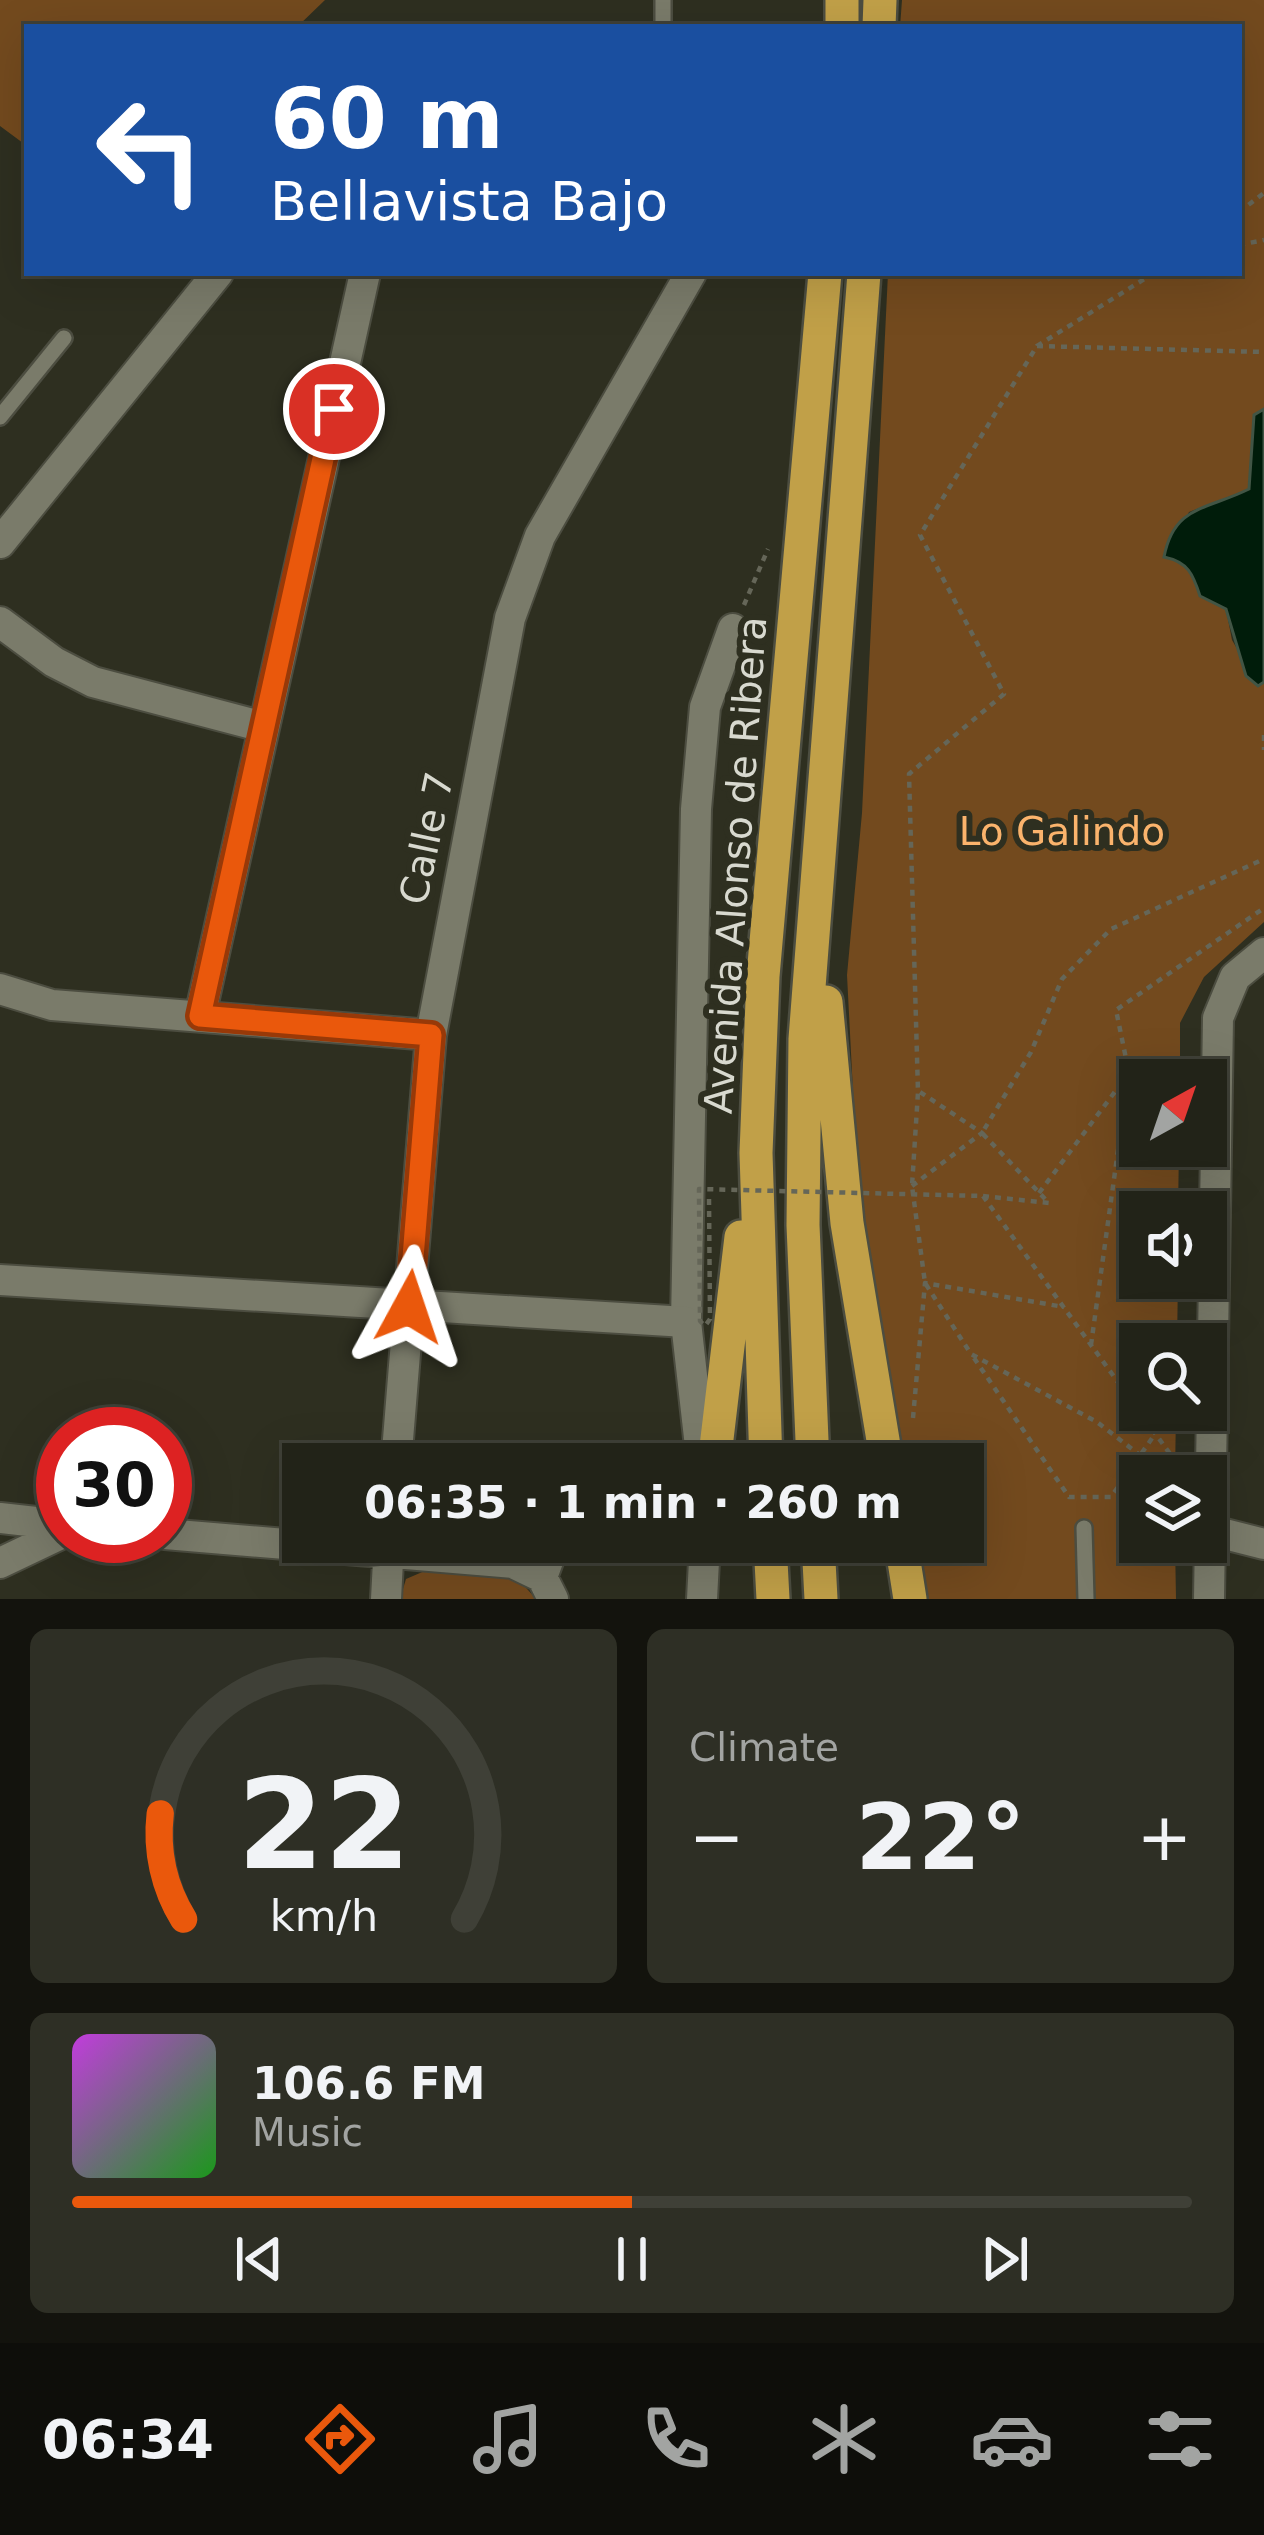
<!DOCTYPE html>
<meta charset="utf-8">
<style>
:root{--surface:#222318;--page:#2e2f25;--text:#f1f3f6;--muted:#a2a4a2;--line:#3f4037;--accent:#ea580c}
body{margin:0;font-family:"DejaVu Sans",sans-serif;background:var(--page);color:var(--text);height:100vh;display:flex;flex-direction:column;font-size:45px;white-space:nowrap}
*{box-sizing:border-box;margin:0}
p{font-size:39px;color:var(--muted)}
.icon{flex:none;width:66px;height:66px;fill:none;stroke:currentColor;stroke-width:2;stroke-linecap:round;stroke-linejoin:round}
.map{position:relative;height:1599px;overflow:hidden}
.side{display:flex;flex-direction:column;gap:30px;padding:30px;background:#13130d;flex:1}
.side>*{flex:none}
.guide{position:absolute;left:24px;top:24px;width:1218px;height:252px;border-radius:0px;box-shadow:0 12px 48px #0002,0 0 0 3px var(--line);background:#1a4fa0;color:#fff;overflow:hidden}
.needle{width:78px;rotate:40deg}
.tools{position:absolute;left:1119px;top:1059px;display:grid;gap:24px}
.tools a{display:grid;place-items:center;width:108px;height:108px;border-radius:0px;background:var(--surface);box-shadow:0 12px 48px #0002,0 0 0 3px var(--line);font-size:60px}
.speed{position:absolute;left:36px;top:1407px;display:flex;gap:24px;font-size:60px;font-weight:700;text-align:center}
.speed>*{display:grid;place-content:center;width:156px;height:156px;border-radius:50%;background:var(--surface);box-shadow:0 12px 48px #0002,0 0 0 3px var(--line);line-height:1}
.speed .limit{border:18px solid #d22;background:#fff;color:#111}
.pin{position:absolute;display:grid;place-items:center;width:102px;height:102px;color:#fff;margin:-51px;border:6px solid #fff;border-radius:50%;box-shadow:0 3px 12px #0007}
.me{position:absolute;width:132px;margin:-66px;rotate:5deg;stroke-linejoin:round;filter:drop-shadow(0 0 9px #0008)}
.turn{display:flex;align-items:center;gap:42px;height:252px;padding:0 48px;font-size:54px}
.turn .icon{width:156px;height:156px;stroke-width:2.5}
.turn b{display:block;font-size:84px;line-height:102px}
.big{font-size:90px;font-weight:700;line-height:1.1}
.side .card{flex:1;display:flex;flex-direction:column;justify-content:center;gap:18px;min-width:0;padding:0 42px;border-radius:18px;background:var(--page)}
.side .dial{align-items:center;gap:0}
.dial svg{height:312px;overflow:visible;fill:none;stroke:var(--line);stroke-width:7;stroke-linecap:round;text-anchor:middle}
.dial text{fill:var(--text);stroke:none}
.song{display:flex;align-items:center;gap:36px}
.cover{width:144px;height:144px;border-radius:18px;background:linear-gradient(135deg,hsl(290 70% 55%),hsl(120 70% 35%))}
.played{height:12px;border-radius:6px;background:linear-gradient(90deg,var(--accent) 50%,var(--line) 50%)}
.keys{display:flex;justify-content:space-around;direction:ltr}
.heat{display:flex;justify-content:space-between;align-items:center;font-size:66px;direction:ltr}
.side .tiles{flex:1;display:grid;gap:30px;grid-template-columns:1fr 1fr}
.card:last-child{grid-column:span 2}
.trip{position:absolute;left:282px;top:1443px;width:702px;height:120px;border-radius:0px;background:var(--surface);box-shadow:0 12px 48px #0002,0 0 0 3px var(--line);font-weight:700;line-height:120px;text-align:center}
.menu{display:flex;height:192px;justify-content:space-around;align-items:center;background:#0e0e0a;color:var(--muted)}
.menu .icon{width:84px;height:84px}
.menu .on{color:var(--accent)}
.menu b{font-size:54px;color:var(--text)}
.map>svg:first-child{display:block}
.green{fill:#734a1e}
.water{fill:#001c0a;stroke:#415545;stroke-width:3}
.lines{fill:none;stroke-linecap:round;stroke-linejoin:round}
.service-casing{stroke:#4c4d40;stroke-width:20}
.minor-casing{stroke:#4c4d40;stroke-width:34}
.tertiary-casing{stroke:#4c4d40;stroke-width:34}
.trunk-casing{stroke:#4c4d40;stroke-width:38}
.path{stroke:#656658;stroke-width:4.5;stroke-dasharray:6 6;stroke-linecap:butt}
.service{stroke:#7a7b6a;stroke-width:15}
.minor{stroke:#7a7b6a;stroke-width:30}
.tertiary{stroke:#7a7b6a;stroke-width:30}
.trunk{stroke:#c1a048;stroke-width:33}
.path-bridge{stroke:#656658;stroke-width:4.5;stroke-dasharray:6 6;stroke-linecap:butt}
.route-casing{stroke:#983908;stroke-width:30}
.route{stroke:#ea580c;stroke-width:21}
.labels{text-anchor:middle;stroke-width:12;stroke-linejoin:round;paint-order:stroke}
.park-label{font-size:39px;fill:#fab36c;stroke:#2e2f20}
.street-label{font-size:39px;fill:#d8d9cf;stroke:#2e2f20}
</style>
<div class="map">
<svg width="1264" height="1599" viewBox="0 0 1264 1599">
<rect width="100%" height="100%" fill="#2e2f20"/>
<path class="green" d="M 0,0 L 325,0 L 297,27 L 27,27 L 27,146 L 0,126 Z
M 902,0 L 1264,0 L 1264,409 L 1254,416 L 1249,489 L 1189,512 L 1165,558 C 1188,562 1193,575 1200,596 L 1226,609 L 1232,640 L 1258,685 L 1264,682 L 1264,922 L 1204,977 L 1180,1023 L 1180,1080 L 1140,1080 L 1140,1146 L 1179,1146 L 1178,1212 L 1140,1212 L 1140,1278 L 1178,1278 L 1177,1344 L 1140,1344 L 1140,1410 L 1176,1410 L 1175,1476 L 1140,1476 L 1140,1542 L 1175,1542 L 1176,1599 L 928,1599 L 909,1542 L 963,1542 L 963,1464 L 897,1464 L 861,1247 L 847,975 L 862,813 L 888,273 L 1239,273 L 1239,27 L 900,27 Z
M 427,1570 L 512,1572 L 536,1599 L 400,1599 L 406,1579 Z"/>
<path class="water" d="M 1264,409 L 1264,682 L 1258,686 L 1246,676 L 1226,609 L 1200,596 C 1193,574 1188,562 1164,557 C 1174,505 1207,510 1249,489 L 1254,415 Z"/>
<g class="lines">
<defs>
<path id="service" d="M 663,27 L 663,0
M 0,417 L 64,338
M 1084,1528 L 1086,1599"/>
<path id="minor" d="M 0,543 L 218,273
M 0,622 L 54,662 L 93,682 L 264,727
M 0,989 L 52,1005 L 431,1035
M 200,1016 L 365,273
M 686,1322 L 696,809 L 705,707 L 733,629
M 396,1464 L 431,1035 L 510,618 L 540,536 L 691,273
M 0,1518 L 63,1525
M 1209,1530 L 1264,1544
M 165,1534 L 513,1563 L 542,1577 L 553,1599
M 0,1563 L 63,1533
M 542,1577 L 555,1542
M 386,1599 L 389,1542
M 1209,1599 L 1218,1018 L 1235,977 L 1264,953"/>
<path id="tertiary" d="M 0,1280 L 686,1322 L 702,1464
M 702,1599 L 705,1542"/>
<path id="trunk" d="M 842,27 L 842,0
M 879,27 L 880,0
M 826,1002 L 847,1223 L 887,1464
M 714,1464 L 741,1237
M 766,1464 L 756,1153 L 763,976 L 825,273
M 813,1464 L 803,1225 L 805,1039 L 864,273
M 770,1542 L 773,1599
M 818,1542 L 821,1599
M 901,1542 L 910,1599"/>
</defs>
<use href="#service" class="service-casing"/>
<use href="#minor" class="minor-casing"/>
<use href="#tertiary" class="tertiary-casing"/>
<use href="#trunk" class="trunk-casing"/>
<path class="path" d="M 1239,212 L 1264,193
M 1239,245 L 1264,240
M 1154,273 L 1037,346 L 920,535 L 1004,694 L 909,774 L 918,1092 L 912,1186 L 925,1283 L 971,1354 L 1097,1422 L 1167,1476
M 1037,346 L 1264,352
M 744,605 L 768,549
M 1264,735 L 1264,750
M 912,1186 L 982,1133 L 920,1092
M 1039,1193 L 1129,1073 L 1116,1010 L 1264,908
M 983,1196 L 1049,1203 L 982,1133 L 1031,1052 L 1062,979 L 1111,929 L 1264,859
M 983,1196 L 1181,1469
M 1091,1345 L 1128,1078
M 974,1358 L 1069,1497 L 1111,1497 L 1155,1434
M 913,1418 L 925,1283 L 1064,1307"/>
<use href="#service" class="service"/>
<use href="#minor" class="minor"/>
<use href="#tertiary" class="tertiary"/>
<use href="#trunk" class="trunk"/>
<path class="path-bridge" d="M 709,1199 L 710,1319 L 705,1326 L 700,1321 L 699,1189 L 983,1196"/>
</g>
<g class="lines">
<defs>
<path id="route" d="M 334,409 L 200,1016 L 431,1035 L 409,1307"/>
</defs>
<use href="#route" class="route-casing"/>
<use href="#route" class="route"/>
</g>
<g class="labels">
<g class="park-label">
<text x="1062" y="845">Lo Galindo</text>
</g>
<g class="street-label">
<text transform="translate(426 838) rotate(-78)" y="14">Calle 7</text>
<text transform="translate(735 865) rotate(-86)" y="14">Avenida Alonso de Ribera</text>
</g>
</g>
</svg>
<div class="tools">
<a><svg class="needle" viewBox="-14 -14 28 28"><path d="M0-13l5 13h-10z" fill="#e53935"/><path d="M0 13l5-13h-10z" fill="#a2a4a2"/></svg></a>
<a><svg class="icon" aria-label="sound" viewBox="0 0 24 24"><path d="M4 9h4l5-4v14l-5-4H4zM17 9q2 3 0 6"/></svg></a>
<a><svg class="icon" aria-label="search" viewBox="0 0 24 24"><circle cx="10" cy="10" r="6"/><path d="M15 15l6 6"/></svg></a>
<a><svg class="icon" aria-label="layers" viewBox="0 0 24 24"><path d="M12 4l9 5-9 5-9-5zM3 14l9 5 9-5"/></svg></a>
</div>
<div class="speed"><div class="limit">30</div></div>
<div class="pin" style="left:334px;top:409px;background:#d93025"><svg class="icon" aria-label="arrive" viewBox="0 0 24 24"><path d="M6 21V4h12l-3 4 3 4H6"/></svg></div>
<svg class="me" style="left:409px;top:1307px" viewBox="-20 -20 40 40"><path d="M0-17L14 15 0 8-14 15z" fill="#ea580c" stroke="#fff" stroke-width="4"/></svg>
<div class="trip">06:35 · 1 min · 260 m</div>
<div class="guide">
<div class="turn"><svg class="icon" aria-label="left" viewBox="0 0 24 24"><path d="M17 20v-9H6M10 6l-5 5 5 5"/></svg><div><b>60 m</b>Bellavista Bajo</div></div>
</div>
</div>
<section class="side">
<div class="tiles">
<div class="card dial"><svg viewBox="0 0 100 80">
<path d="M14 69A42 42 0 1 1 86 69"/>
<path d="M14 69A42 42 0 0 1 8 42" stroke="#ea580c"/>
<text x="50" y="56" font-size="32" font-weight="700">22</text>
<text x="50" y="72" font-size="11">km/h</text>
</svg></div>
<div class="card"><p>Climate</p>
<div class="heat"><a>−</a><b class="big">22°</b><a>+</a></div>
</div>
<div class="card">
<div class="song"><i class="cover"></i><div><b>106.6 FM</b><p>Music</p></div></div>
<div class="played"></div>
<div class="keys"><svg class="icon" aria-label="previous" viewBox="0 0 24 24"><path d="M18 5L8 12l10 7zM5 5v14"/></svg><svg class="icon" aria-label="pause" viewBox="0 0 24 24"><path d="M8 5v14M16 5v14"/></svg><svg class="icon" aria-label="next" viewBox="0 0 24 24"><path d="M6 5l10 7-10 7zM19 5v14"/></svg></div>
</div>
</div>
</section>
<nav class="menu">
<b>06:34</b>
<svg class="icon on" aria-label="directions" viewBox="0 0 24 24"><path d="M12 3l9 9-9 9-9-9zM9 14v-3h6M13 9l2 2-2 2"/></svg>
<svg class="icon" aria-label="music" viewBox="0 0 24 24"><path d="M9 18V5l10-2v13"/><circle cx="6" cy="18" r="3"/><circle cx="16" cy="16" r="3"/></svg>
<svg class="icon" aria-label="phone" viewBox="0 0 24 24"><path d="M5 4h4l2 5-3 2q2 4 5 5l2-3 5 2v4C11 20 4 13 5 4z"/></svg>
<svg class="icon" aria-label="climate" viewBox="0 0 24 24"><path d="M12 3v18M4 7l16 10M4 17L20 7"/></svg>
<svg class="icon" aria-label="car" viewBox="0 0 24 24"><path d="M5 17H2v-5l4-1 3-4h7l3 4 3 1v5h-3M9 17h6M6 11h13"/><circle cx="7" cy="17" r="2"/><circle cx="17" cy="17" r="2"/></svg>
<svg class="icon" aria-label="filters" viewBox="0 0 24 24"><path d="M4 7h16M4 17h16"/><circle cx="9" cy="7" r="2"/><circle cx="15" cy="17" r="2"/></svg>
</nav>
